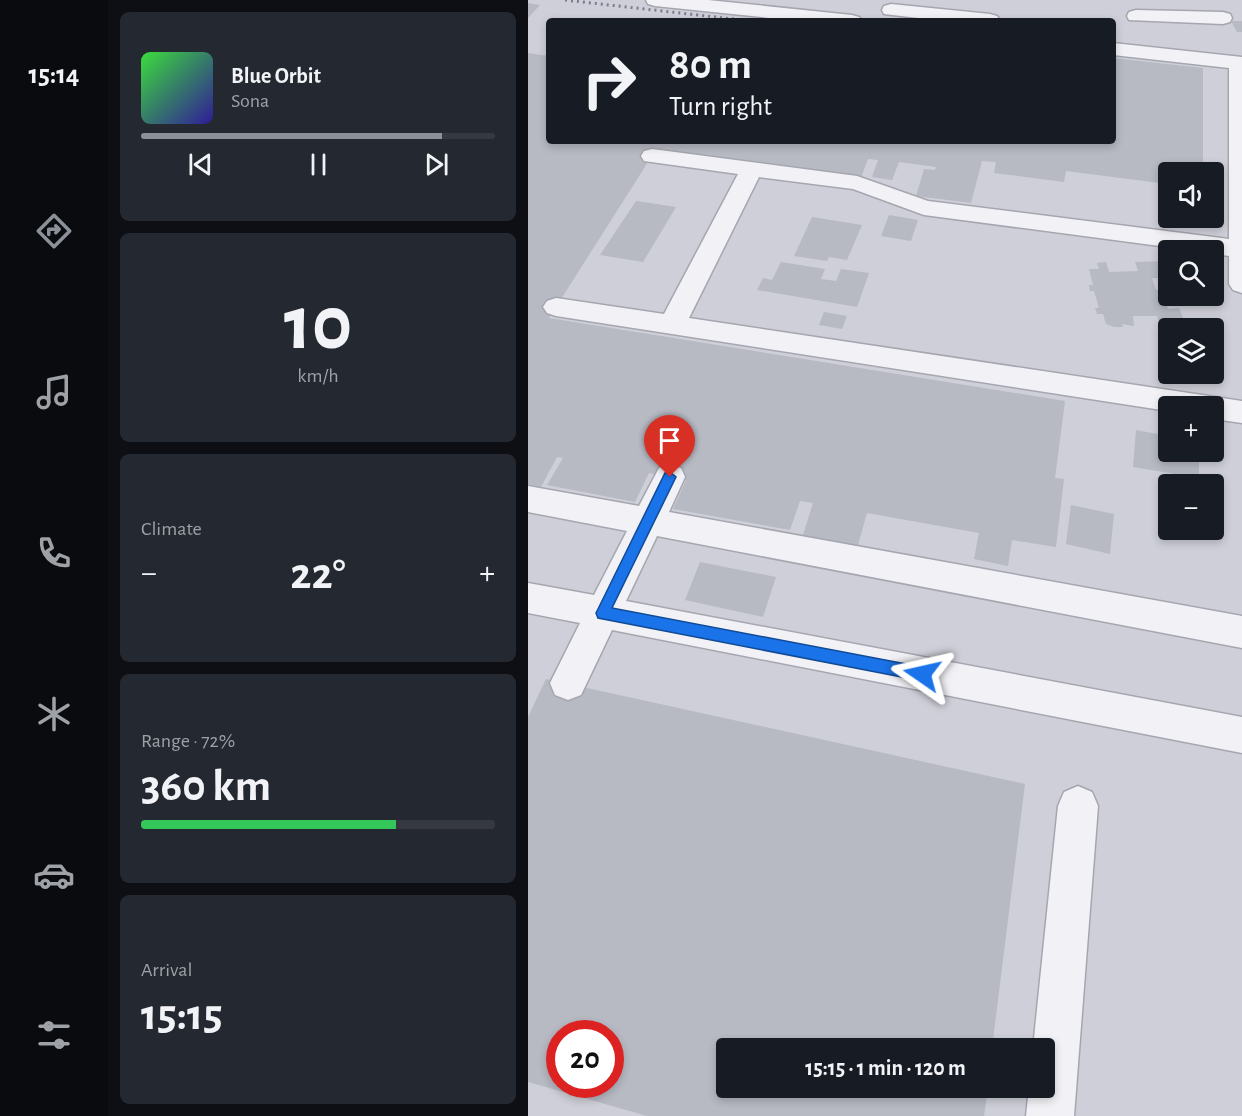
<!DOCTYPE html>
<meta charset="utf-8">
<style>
:root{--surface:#171b24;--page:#242831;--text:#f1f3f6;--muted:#9ea1a6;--line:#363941;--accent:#8c9099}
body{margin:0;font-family:"Alegreya Sans",sans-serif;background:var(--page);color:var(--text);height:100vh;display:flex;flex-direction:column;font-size:22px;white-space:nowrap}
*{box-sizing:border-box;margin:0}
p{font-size:20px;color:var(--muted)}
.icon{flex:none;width:33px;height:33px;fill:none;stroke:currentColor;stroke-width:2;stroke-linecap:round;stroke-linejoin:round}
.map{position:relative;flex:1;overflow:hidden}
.side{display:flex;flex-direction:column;gap:12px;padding:12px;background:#0d0f14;width:420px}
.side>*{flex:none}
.hud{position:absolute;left:18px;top:18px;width:570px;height:126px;border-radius:6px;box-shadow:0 3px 9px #0003;background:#171b24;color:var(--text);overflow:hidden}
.tools{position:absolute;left:630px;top:162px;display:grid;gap:12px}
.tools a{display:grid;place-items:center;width:66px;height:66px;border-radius:6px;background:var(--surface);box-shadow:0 3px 9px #0003;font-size:30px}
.speed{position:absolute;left:18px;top:1020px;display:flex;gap:12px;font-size:30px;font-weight:700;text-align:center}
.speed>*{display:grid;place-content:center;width:78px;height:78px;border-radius:50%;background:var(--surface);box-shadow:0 3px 9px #0003;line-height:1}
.speed .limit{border:9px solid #d22;background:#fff;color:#111}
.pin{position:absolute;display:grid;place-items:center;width:51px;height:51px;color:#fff;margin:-62px -26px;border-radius:50% 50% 50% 0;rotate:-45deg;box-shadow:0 0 6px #0007}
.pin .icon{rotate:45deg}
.me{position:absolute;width:66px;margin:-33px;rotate:281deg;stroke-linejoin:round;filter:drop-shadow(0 0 4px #0008)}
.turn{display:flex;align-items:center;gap:21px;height:126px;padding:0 24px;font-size:27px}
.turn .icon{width:78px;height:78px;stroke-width:2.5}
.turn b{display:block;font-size:42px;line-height:51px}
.big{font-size:45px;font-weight:600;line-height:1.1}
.side .card{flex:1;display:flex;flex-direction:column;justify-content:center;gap:9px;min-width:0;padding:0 21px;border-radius:9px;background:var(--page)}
.side .dial{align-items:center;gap:0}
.dial b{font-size:78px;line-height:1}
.song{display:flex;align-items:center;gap:18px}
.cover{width:72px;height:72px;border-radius:9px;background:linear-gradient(135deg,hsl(120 70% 55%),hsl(250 70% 35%))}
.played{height:6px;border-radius:3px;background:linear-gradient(90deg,var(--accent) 85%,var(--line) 85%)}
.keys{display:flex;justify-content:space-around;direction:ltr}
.heat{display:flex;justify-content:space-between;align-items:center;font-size:33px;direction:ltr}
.charge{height:9px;border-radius:4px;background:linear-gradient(90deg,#34c759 72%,var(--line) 0)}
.trip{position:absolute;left:188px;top:1038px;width:339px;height:60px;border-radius:6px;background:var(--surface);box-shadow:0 3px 9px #0003;font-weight:600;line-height:60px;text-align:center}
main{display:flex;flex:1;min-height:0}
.dock{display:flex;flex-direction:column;width:108px;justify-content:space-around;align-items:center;background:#090b0e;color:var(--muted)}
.dock .icon{width:42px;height:42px}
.dock .on{color:var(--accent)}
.dock b{font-size:27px;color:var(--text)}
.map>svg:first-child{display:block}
.built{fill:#cecfd8;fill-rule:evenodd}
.building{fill:#b7b9c3;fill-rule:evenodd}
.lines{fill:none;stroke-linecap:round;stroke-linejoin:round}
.minor-casing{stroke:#a5a6b0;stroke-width:3}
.minor{fill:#f2f2f6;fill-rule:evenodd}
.rail{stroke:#7b7d8f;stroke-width:3;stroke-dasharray:2 4;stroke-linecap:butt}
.route{fill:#1a73e8;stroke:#114b97;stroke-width:1.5}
</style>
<main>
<nav class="dock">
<b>15:14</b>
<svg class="icon on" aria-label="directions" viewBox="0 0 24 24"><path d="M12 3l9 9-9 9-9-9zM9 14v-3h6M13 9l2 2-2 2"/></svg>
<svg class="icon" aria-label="music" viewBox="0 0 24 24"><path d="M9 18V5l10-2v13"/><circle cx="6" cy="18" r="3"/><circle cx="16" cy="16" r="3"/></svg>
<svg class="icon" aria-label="phone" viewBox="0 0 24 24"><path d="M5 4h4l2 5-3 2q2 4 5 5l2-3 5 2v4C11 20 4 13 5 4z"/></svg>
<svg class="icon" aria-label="climate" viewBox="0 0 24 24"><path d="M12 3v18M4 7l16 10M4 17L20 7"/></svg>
<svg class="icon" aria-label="car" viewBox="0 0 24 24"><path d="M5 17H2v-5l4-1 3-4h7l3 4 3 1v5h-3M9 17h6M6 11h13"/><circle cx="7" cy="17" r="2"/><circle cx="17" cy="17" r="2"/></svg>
<svg class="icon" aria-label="filters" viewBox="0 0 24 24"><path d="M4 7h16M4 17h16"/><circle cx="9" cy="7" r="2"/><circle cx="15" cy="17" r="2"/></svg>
</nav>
<section class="side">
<div class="card">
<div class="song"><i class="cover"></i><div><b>Blue Orbit</b><p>Sona</p></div></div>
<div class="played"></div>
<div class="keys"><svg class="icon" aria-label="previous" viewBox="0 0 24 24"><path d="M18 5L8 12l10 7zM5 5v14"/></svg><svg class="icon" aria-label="pause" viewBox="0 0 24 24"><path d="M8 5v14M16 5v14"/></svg><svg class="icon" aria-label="next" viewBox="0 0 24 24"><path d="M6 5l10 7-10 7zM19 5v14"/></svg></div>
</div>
<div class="card dial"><b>10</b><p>km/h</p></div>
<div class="card"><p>Climate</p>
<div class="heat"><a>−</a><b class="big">22°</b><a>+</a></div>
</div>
<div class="card"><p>Range · 72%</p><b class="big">360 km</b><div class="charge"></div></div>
<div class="card"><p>Arrival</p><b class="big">15:15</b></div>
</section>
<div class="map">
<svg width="714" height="1116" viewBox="0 0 714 1116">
<rect width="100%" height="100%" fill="#dfe0e7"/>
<path class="built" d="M 0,0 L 714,0 L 714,1116 L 0,1116 ZM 21,21 L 585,21 L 585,141 L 21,141 ZM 640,172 L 686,172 L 686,218 L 640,218 ZM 640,250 L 686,250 L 686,296 L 640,296 ZM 640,328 L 686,328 L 686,374 L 640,374 ZM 640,406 L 686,406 L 686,452 L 640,452 ZM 640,484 L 686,484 L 686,530 L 640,530 ZM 32,1034 L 82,1034 L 82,1084 L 32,1084 ZM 198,1048 L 516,1048 L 516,1088 L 198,1088 Z"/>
<path class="building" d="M 0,3 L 12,5 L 0,18 Z
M 703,21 L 714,21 L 714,32 L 709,32 Z
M 0,53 L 21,56 L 21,141 L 585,141 L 585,58 L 675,68 L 675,172 L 640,172 L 640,184 L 538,171 L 536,182 L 466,173 L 468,162 L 454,161 L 443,203 L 388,196 L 396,169 L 407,170 L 408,167 L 371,162 L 364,180 L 344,177 L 350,160 L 340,159 L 333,178 L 127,151 L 21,318 L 537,401 L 527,478 L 536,479 L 528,547 L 484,540 L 480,566 L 446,559 L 451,533 L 339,513 L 330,545 L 275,535 L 285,503 L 272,501 L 262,530 L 145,509 L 158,480 L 121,473 L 107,502 L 19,485 L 35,458 L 29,457 L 13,487 L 0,484 Z
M 108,201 L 148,207 L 115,262 L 72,255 Z
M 361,215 L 390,220 L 383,241 L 353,236 Z
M 284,217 L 334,225 L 319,260 L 301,257 L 299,261 L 266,256 Z
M 638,261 L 640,267 L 632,268 L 635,278 L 624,278 L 628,290 L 633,289 L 638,294 L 636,298 L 630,298 L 632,302 L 638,302 L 640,309 L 651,308 L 659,328 L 649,328 L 647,323 L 641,324 L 639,328 L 632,325 L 629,316 L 605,316 L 606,326 L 594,324 L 595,327 L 586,327 L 578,324 L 575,314 L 569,314 L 567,308 L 571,308 L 566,291 L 562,291 L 561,285 L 565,285 L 561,269 L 571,269 L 569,263 L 578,262 L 581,272 L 610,271 L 607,262 Z
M 253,262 L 297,269 L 293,279 L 308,281 L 313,269 L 341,273 L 329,307 L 229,290 L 235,278 L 244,280 Z
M 296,312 L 319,316 L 314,329 L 291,325 Z
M 608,430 L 640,436 L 640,452 L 671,452 L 671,478 L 605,467 Z
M 543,505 L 586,514 L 582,554 L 538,544 Z
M 172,562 L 248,577 L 235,617 L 157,600 Z
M 18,679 L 497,784 L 464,1048 L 198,1048 L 198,1088 L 460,1088 L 456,1116 L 119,1116 L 0,1082 L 0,717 ZM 32,1034 L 82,1034 L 82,1084 L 32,1084 Z"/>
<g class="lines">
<defs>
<path id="minor" d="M 118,0 L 180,0 L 324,15 L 331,17 L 334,21 L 271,21 L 127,6 L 120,4 Z
M 363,4 L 462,14 L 469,16 L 472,20 L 416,21 L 356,14 L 354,10 L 356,6 Z
M 608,10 L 695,12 L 702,14 L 704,18 L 702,22 L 695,24 L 601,20 L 599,16 L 601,12 Z
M 585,43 L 714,57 L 714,293 L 705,290 L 701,284 L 701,256 L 686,254 L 686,250 L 662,250 L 396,215 L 325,189 L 231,177 L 161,318 L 714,401 L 714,423 L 686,419 L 686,406 L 640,406 L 640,411 L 28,316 L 19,313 L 15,307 L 19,301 L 28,298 L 136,314 L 210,174 L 116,161 L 113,156 L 116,151 L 124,149 L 329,176 L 400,201 L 701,239 L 701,68 L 585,55 Z
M 142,465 L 153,468 L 157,477 L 141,512 L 714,616 L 714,648 L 129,536 L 98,601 L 714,717 L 714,753 L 84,630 L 53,695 L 40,700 L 27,695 L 22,683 L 52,623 L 0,613 L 0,583 L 66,595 L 99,531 L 0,512 L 0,486 L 111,506 L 131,468 Z
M 550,786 L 564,792 L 570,806 L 546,1116 L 498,1116 L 501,1088 L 516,1088 L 516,1048 L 505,1048 L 530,806 L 536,792 Z"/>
</defs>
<use href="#minor" class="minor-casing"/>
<use href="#minor" class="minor"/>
<path class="rail" d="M 37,0 L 223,21"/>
</g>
<path class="route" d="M 142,472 L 148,477 L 84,608 L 394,667 L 400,669 L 402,674 L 400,679 L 394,681 L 70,618 L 68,613 L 70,609 L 137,473 Z"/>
</svg>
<div class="tools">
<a><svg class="icon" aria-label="sound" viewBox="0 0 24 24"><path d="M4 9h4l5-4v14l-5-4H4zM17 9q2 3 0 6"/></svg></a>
<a><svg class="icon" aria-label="search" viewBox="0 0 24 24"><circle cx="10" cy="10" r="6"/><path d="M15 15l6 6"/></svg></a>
<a><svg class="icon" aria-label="layers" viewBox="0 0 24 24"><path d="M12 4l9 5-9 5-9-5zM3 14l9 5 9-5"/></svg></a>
<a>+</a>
<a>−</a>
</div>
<div class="speed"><div class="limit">20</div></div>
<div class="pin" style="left:142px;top:477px;background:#d93025"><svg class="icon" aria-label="arrive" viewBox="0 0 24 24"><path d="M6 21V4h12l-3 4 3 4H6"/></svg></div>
<svg class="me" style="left:394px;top:674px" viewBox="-20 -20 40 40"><path d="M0-17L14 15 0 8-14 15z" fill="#1a73e8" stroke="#fff" stroke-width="4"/></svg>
<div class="trip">15:15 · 1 min · 120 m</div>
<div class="hud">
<div class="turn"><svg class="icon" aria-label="right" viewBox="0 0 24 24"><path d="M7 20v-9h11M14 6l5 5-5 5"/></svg><div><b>80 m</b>Turn right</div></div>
</div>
</div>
</main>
